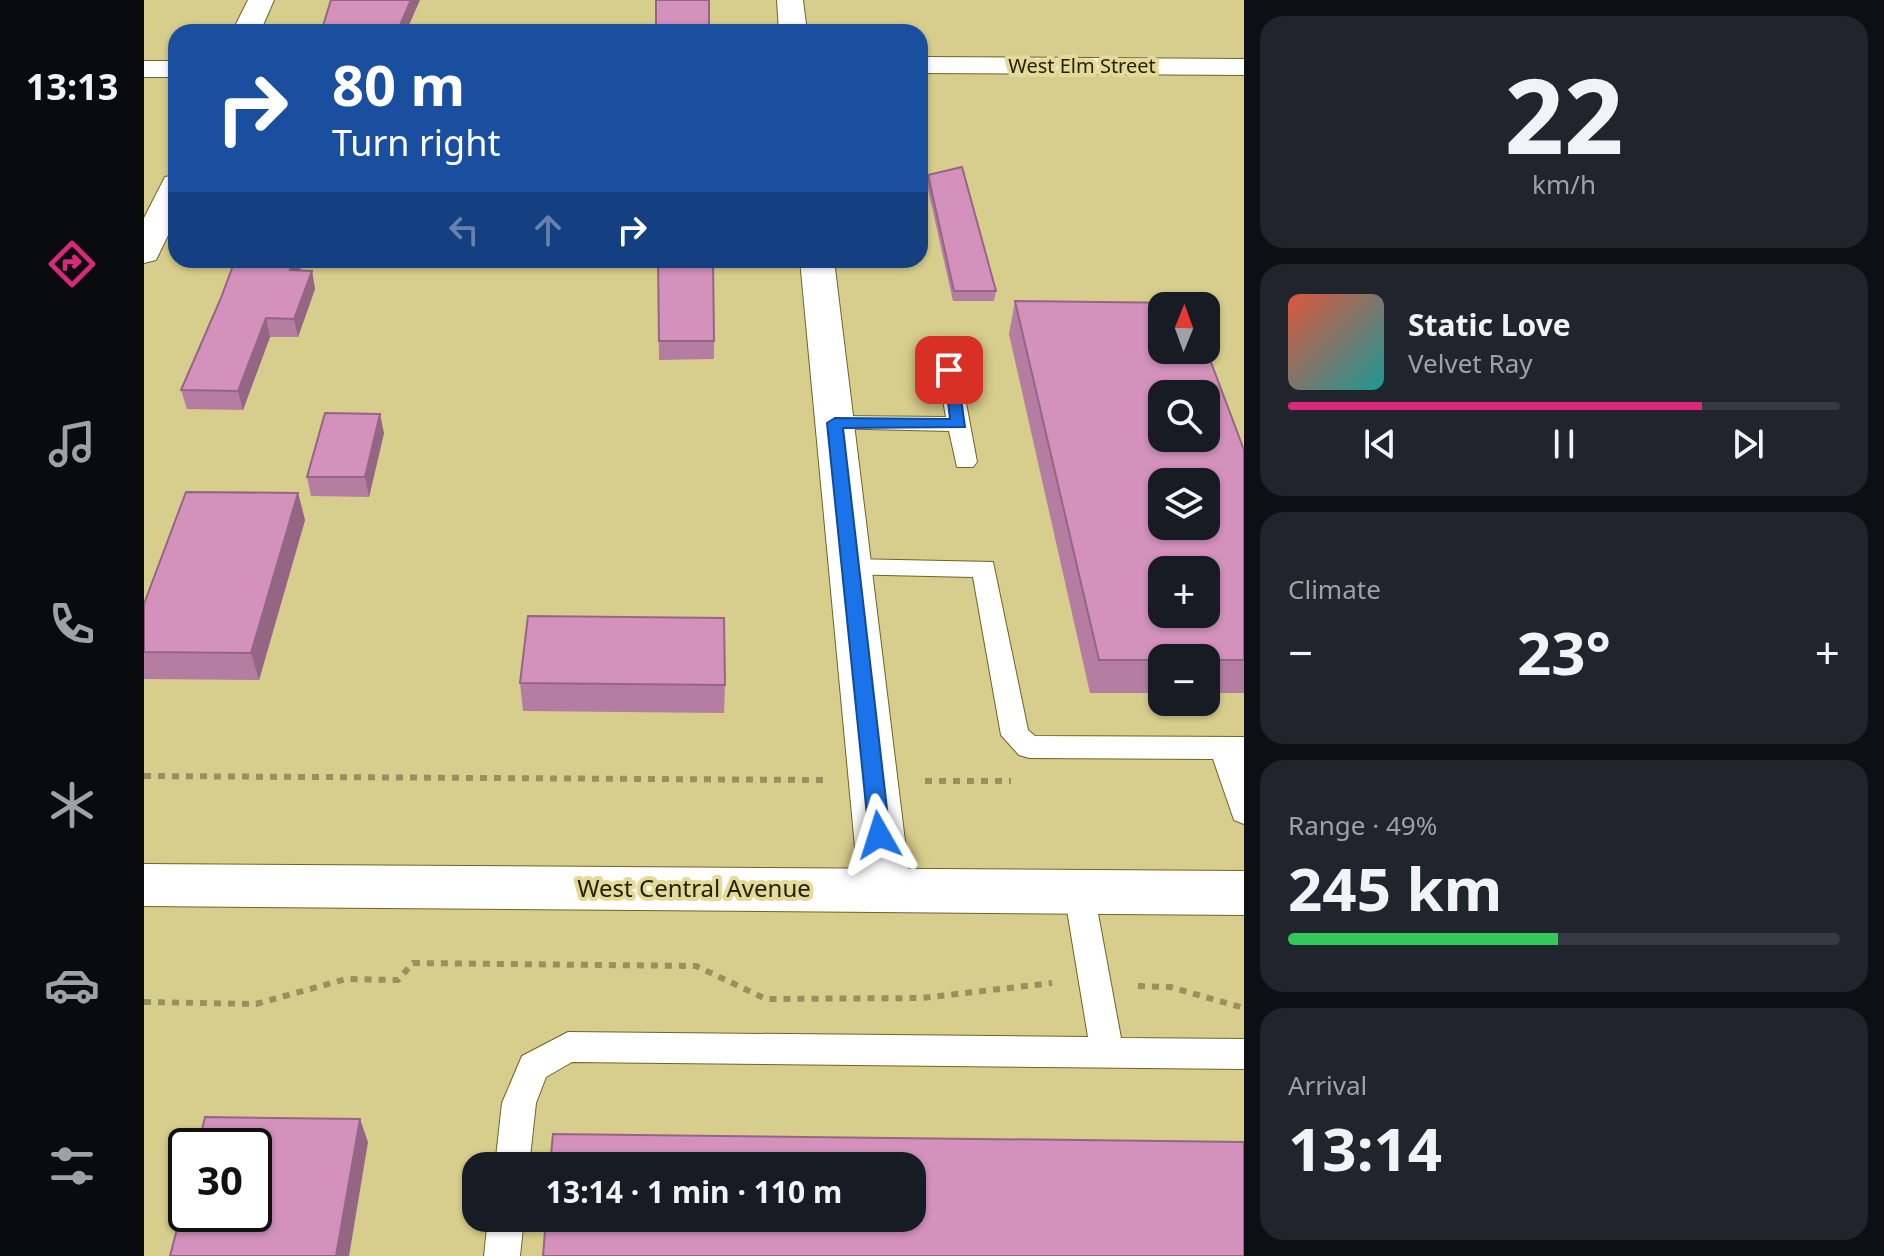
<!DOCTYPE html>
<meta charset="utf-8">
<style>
:root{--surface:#171b24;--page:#20242c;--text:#f1f3f6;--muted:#9ea1a6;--line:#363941;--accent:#db2777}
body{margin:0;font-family:"Noto Sans",sans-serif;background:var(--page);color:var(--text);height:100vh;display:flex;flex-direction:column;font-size:30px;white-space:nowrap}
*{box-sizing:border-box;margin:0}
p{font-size:26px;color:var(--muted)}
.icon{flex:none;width:44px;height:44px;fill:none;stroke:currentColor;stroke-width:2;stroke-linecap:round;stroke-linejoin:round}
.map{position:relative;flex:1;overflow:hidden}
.side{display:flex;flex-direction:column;gap:16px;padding:16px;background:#0d0f14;width:640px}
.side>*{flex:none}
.guide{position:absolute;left:24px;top:24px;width:760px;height:244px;border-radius:24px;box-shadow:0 2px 6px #0004;background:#1a4fa0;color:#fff;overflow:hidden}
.needle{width:52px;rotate:1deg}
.controls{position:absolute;left:1004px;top:292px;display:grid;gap:16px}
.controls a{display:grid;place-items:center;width:72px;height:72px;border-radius:16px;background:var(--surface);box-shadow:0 2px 6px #0004;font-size:40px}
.speed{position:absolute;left:24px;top:1128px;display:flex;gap:16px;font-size:40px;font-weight:700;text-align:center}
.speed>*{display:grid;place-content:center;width:104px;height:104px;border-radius:50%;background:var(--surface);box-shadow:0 2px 6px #0004;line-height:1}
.speed .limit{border:4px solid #111;border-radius:12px;background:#fff;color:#111}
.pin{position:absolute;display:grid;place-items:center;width:68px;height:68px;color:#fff;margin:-34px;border-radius:16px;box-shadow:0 4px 12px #0006}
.me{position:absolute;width:88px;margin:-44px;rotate:354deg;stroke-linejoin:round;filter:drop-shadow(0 0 6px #0008)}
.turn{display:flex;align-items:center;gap:28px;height:168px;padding:0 32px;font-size:36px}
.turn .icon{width:104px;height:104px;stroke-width:2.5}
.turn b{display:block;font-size:56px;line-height:68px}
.lanes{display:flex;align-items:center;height:76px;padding:0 32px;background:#0003;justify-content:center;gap:40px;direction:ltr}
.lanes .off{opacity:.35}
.big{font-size:60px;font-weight:700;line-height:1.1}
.side .tile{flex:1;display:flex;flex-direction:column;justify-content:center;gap:12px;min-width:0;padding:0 28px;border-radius:24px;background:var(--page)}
.side .dial{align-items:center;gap:0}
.dial b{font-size:104px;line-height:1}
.song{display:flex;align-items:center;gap:24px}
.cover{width:96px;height:96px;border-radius:12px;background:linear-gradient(135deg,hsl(10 70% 55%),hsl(180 70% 35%))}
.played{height:8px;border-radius:4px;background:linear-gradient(90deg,var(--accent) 75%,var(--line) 75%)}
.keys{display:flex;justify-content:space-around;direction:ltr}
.heat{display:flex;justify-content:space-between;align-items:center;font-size:44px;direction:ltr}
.charge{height:12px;border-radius:6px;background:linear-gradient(90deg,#34c759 49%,var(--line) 0)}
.trip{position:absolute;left:318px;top:1152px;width:464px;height:80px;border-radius:24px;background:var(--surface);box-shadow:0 2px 6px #0004;font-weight:700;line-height:80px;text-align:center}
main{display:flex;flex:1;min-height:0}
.tab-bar{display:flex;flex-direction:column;width:144px;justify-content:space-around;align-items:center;background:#090b0e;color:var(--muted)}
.tab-bar .icon{width:56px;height:56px}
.tab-bar .current{color:var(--accent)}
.tab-bar b{font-size:36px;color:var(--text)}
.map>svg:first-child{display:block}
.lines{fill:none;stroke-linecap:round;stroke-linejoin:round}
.lane-casing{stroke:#6f6524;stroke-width:2}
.street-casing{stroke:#6f6524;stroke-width:2}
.secondary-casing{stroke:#6f6524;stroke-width:2}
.path{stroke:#98905d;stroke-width:6;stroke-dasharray:7 7;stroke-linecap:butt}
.lane{fill:#fff;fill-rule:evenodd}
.street{fill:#fff;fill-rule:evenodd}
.secondary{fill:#fff;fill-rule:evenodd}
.wall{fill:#b57da2}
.shaded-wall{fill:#946684}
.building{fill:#d391bc;stroke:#946684;stroke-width:2;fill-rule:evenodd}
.route{fill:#1a73e8;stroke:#114b97;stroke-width:2}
.labels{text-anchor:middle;stroke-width:8;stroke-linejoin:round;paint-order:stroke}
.far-street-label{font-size:20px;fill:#262207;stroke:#e4da99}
.street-label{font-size:24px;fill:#262207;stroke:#e4da99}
</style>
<main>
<nav class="tab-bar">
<b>13:13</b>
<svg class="icon current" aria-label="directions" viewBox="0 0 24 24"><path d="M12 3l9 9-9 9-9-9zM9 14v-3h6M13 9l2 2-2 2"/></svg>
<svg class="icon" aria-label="music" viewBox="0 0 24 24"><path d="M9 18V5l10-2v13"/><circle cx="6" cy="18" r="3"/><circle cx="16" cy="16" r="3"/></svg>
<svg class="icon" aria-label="phone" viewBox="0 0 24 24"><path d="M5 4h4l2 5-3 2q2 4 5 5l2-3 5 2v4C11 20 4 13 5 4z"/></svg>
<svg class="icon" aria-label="climate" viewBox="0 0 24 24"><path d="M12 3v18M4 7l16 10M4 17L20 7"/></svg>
<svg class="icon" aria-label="car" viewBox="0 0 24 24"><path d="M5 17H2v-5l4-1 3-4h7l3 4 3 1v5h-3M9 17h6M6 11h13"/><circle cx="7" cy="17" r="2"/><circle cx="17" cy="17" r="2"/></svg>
<svg class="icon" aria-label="filters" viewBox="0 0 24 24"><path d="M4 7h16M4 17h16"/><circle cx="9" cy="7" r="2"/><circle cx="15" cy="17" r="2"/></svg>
</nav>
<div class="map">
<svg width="1100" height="1256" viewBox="0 0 1100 1256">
<rect width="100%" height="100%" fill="#d7cd8c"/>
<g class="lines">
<defs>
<path id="lane" d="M 800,337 L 811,343 L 833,462 L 829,467 L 813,467 L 805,431 L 683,428 L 680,423 L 691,416 L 802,417 L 789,343 Z
M 706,559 L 849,562 L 884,730 L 891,736 L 1100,737 L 1100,824 L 1090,820 L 1069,759 L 885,758 L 875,755 L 857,735 L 829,577 L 697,574 L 693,568 L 697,562 Z
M 935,879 L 946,883 L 950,892 L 977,1038 L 1100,1039 L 1100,1069 L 428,1062 L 402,1077 L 392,1103 L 385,1166 L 351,1166 L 358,1103 L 378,1056 L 424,1032 L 944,1037 L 920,892 L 924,883 Z
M 344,1218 L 380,1218 L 376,1256 L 340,1256 Z"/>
<path id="street" d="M 104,0 L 130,0 L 116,32 L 88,32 Z
M 633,0 L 659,0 L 663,32 L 635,32 Z
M 776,57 L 1100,59 L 1100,75 L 776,73 Z
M 0,61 L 32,61 L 32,77 L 0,77 Z
M 32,175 L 32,219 L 12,260 L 0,263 L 0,218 L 21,177 Z
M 656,260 L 690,260 L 767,890 L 759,905 L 741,912 L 723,905 L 715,890 Z"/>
<path id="secondary" d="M 0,864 L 1100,871 L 1100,915 L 0,906 Z"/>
</defs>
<use href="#lane" class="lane-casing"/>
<use href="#street" class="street-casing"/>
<use href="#secondary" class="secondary-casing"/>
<path class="path" d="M 0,776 L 679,780
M 781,781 L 867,781
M 994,986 L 1026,987 L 1100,1008
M 0,1002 L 112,1004 L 202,979 L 254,980 L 269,963 L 552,966 L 622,999 L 778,998 L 908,983"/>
<use href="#lane" class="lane"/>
<use href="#street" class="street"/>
<use href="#secondary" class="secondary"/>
</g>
<path class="wall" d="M 784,175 L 852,291 L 850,301 L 809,301 L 783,185 Z
M 159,260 L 156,271 L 168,271 L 171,289 L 154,337 L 126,337 L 99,410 L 43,409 L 37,390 Z
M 514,260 L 570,341 L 570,359 L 515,360 Z
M 871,301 L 1100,450 L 1100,693 L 1062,693 L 1062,658 L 1018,658 L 1018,693 L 946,693 L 865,334 Z
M 240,433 L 225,497 L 167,496 L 163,477 Z
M 154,493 L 161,520 L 115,680 L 0,679 L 0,604 Z
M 376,683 L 581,685 L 580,713 L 379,711 Z"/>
<path class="shaded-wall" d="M 267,0 L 276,0 L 262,32 L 253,32 Z
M 149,260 L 159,260 L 150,289 L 146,270 Z
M 168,271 L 171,289 L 154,337 L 150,319 Z
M 122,318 L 126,337 L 99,410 L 94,391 Z
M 236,414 L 240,433 L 225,497 L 221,477 Z
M 154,493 L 161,520 L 115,680 L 107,653 Z
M 216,1119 L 224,1142 L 205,1256 L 192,1256 Z"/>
<path class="building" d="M 187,0 L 267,0 L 253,32 L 177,32 Z
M 512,0 L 565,0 L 565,32 L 512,32 Z
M 818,167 L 852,291 L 810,291 L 784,175 Z
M 91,260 L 149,260 L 146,270 L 168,271 L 150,319 L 122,318 L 94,391 L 37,390 L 77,298 Z
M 514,260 L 569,260 L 570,341 L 515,341 Z
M 871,301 L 1044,303 L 1046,306 L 1018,306 L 1018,350 L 1062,349 L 1100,450 L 1100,660 L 1062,660 L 1062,658 L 1018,658 L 1018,660 L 955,660 ZM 1018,394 L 1062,394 L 1062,438 L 1018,438 ZM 1018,482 L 1062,482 L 1062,526 L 1018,526 ZM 1018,570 L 1062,570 L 1062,614 L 1018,614 Z
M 181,413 L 236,414 L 221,477 L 163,477 Z
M 42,492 L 154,493 L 107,653 L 0,652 L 0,604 Z
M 384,616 L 580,618 L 581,685 L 376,683 Z
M 61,1117 L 216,1119 L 192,1256 L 26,1256 L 42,1194 L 42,1214 L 110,1214 L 110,1146 L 54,1146 Z
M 409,1134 L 1100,1142 L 1100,1256 L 399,1256 L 402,1218 L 768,1218 L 768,1166 L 406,1166 Z"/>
<path class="route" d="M 800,367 L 813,370 L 821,427 L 699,428 L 746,835 L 735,844 L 725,835 L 683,423 L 691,418 L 806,419 Z"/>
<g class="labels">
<g class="far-street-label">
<text x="938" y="73">West Elm Street</text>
</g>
<g class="street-label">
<text x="550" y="897">West Central Avenue</text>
</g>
</g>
</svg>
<div class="controls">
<a><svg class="needle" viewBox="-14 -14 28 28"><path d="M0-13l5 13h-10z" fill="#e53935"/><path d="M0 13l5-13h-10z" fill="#9ea1a6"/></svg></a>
<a><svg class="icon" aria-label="search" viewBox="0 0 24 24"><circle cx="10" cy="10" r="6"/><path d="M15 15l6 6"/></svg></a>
<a><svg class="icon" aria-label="layers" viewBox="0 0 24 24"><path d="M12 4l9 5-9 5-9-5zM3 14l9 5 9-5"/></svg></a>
<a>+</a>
<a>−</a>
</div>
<div class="speed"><div class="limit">30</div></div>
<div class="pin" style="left:805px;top:370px;background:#d93025"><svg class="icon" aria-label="arrive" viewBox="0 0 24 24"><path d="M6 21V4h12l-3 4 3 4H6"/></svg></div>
<svg class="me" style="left:735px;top:835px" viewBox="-20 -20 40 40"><path d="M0-17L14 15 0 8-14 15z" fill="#1a73e8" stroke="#fff" stroke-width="4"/></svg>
<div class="trip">13:14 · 1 min · 110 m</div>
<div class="guide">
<div class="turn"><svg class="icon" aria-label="right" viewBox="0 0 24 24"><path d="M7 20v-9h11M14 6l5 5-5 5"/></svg><div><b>80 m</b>Turn right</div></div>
<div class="lanes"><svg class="icon off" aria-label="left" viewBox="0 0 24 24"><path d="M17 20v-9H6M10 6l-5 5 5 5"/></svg><svg class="icon off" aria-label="ahead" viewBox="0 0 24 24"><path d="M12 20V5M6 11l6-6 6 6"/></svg><svg class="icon" aria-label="right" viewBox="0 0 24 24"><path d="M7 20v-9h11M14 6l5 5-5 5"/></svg></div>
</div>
</div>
<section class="side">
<div class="tile dial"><b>22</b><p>km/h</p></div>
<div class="tile">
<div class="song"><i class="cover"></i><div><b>Static Love</b><p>Velvet Ray</p></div></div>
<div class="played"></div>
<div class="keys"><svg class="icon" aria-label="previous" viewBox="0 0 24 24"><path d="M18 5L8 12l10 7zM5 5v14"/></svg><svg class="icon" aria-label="pause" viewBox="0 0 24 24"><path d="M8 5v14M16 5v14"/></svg><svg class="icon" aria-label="next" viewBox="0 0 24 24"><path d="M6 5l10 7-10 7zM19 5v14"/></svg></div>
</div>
<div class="tile"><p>Climate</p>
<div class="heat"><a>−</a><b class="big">23°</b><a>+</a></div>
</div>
<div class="tile"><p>Range · 49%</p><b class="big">245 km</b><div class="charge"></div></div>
<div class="tile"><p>Arrival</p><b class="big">13:14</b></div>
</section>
</main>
